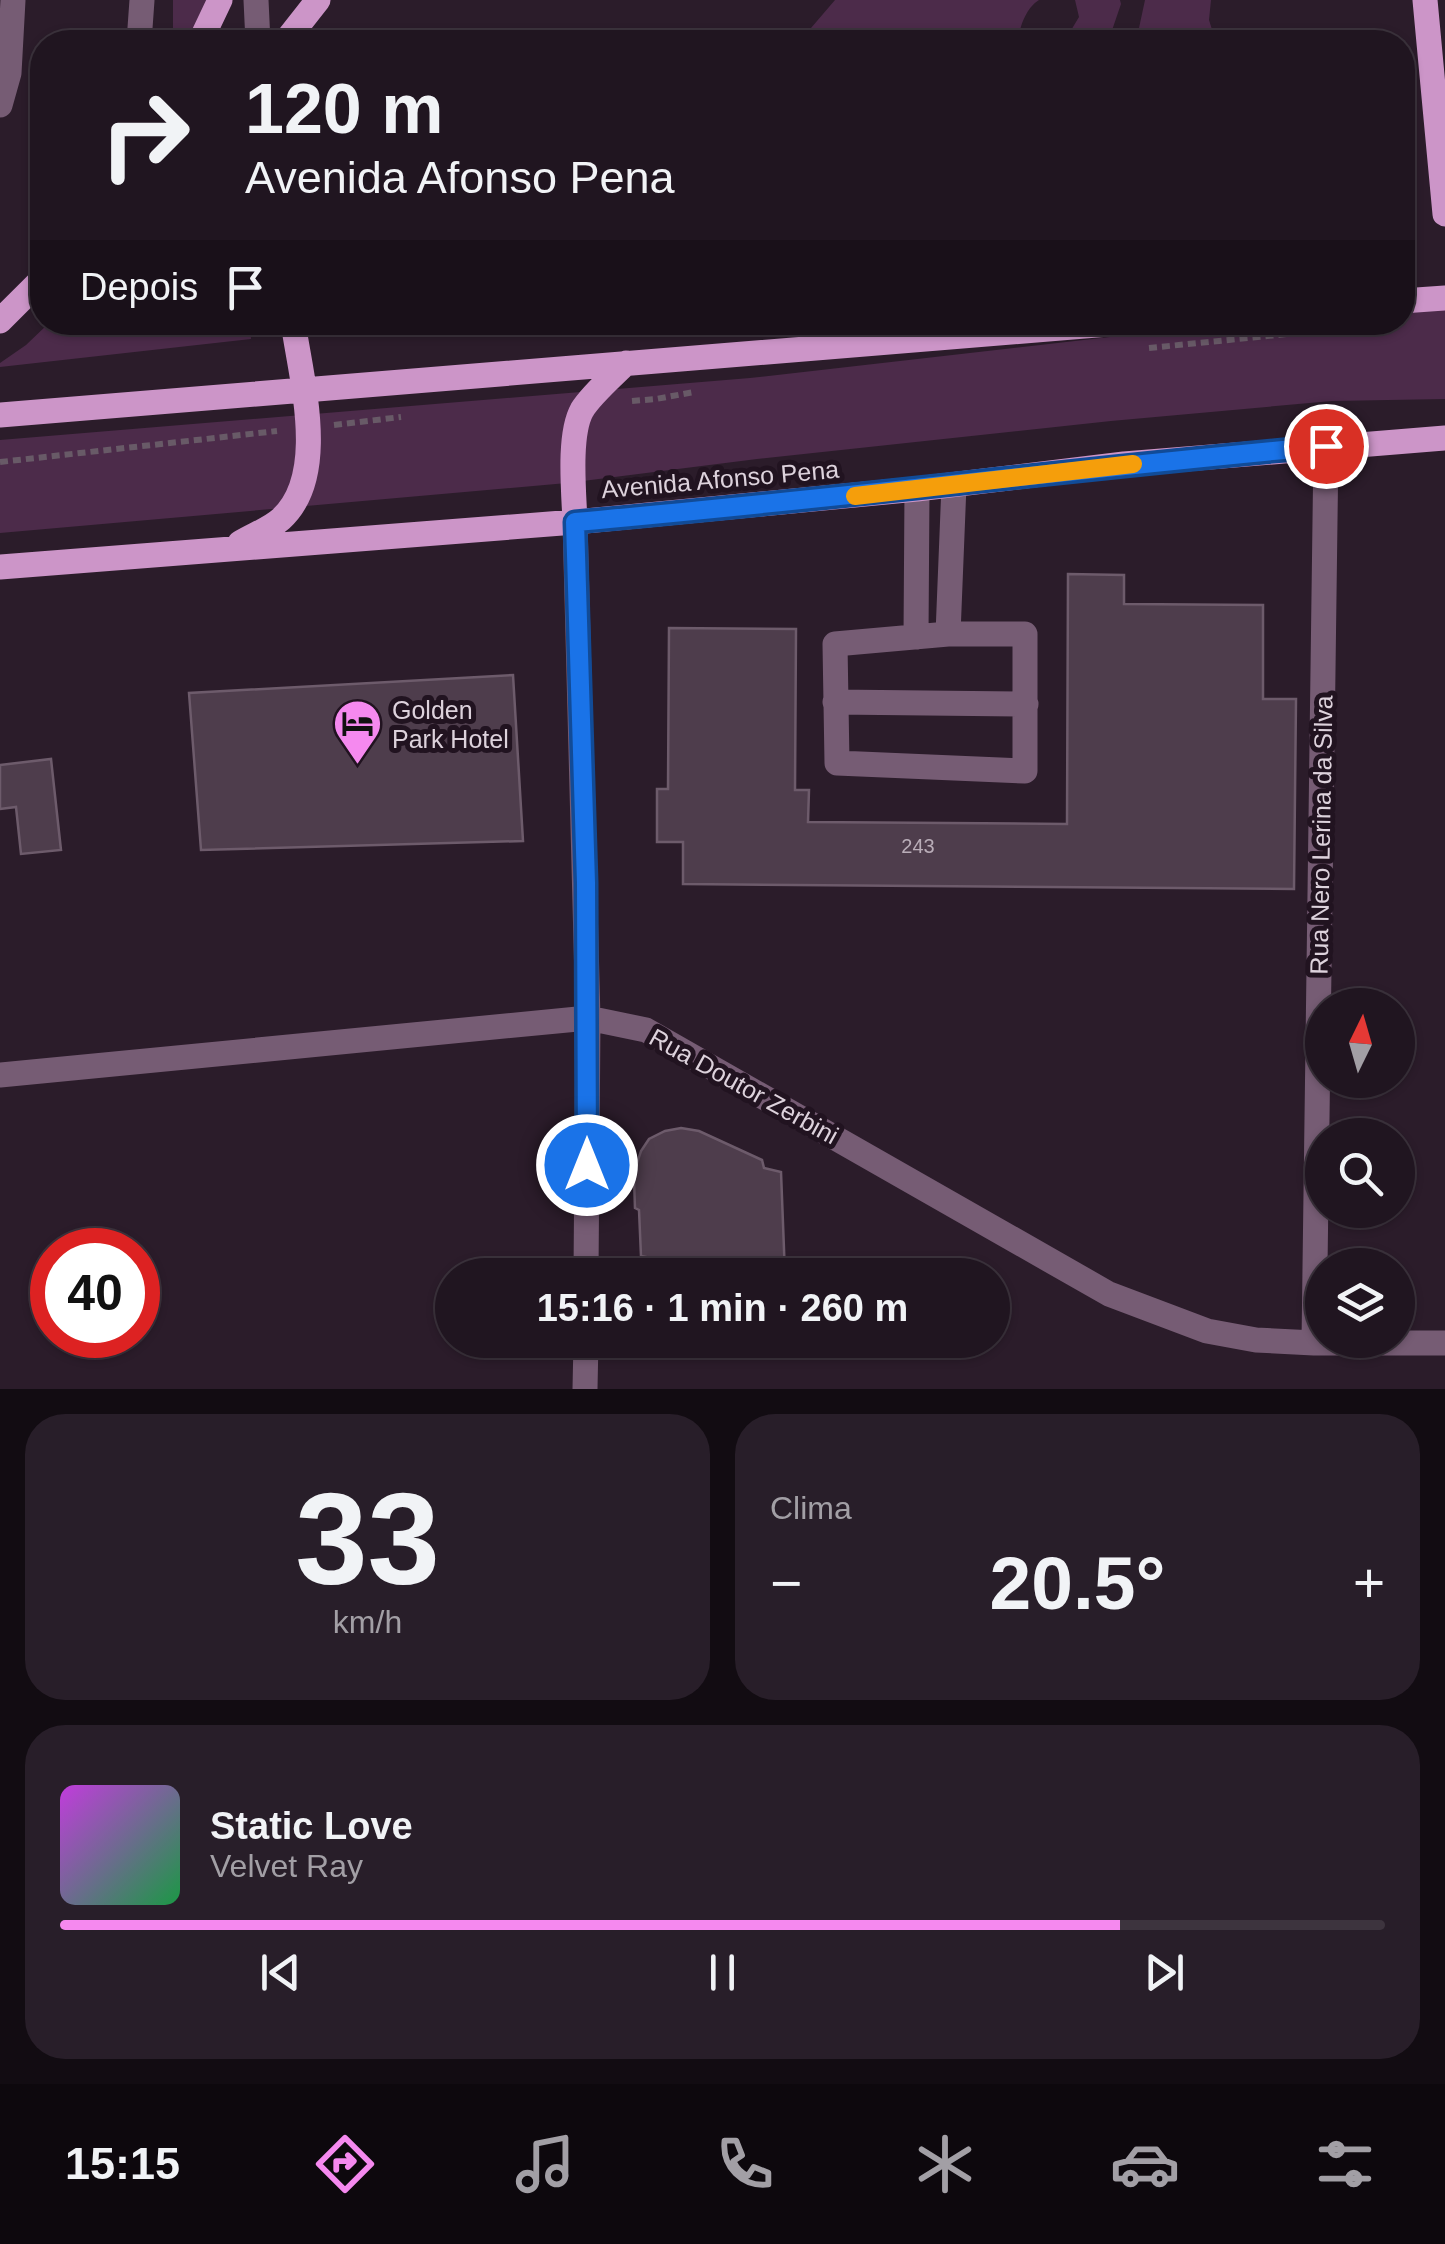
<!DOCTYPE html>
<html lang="pt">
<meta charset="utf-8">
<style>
:root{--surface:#201520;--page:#281e29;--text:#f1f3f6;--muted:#a29fa5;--line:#3d343e;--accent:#f589ef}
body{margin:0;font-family:Helvetica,sans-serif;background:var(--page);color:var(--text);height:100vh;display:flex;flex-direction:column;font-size:38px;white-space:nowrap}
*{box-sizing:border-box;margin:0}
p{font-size:32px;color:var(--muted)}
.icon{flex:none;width:55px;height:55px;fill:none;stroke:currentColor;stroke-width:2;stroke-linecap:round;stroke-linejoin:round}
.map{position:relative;height:1389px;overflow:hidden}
.panel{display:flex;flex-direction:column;gap:25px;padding:25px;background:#120c12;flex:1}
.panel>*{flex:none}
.guide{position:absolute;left:30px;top:30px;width:1385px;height:305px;border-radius:40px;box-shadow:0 2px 8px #0004,0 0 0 2px var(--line);background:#201520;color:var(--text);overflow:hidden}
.needle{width:65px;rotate:5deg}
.controls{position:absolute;left:1305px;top:988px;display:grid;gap:20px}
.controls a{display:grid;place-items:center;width:110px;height:110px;border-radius:50%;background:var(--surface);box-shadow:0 2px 8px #0004,0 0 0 2px var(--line);font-size:50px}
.speed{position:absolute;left:30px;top:1228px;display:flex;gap:20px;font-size:50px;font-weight:700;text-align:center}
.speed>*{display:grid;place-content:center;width:130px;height:130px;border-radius:50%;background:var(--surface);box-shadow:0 2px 8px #0004,0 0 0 2px var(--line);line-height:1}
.speed .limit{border:15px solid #d22;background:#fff;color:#111}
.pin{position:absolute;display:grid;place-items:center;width:85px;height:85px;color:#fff;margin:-42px;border:5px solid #fff;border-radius:50%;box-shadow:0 2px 10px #0007}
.me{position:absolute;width:110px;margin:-55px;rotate:0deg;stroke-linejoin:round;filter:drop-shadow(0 0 8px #0008)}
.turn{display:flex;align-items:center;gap:35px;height:210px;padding:0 50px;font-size:45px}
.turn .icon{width:130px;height:130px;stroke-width:2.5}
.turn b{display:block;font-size:70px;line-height:85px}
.then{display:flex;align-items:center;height:95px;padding:0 50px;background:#0003;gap:20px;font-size:38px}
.big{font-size:75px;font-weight:600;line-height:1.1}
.panel .tile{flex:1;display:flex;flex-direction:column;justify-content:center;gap:15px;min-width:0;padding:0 35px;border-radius:40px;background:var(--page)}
.panel .dial{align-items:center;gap:0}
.dial b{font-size:130px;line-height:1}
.song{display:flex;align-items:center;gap:30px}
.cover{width:120px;height:120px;border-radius:15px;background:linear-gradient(135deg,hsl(290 70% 55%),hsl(140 70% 35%))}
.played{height:10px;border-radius:5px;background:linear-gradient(90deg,var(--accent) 80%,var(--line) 80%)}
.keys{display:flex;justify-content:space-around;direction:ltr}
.heat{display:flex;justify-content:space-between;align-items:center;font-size:55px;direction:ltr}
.panel .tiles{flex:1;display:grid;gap:25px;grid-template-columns:1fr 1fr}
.tile:last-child{grid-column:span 2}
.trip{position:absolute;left:435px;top:1258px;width:575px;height:100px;border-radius:50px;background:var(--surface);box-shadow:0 2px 8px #0004,0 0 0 2px var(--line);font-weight:600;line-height:100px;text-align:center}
.tabs{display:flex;height:160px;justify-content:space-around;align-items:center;background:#0d080d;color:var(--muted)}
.tabs .icon{width:70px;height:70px}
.tabs .current{color:var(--accent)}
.tabs b{font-size:45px;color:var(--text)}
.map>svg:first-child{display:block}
.green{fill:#4c2b4a}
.building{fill:#4e3d4c;stroke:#6d5b6b;stroke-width:2.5}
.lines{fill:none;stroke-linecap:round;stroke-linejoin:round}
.path{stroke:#685a67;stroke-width:6;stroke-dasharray:8 5;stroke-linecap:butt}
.minor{stroke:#765c74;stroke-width:25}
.major{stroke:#cc95c8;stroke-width:25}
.route-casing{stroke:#114b97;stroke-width:25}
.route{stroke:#1a73e8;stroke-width:18}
.slow{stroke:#f59e0b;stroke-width:18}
.labels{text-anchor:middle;stroke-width:10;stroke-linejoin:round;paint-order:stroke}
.number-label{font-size:20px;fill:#b9adb8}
.street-label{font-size:25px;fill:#ddd2dc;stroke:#211320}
.poi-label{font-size:25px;fill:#ddd2dc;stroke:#211320;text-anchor:start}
</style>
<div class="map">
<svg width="1445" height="1389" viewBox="0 0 1445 1389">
<rect width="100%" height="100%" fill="#2b1c2a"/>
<path class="green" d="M 173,0 L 218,0 L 222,42 L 173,42 Z
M 835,0 L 1039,0 C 1027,7 1018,28 1019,42 L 799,42 Z
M 1075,0 L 1120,0 L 1121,4 L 1108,42 L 1064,42 L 1079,17 Z
M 1145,0 L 1211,0 L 1209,20 L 1216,42 L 1136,42 Z
M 1445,298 L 1445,399 L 1332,401 L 1111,421 L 757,459 L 567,483 L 0,533 L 0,440 L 750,378 L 1232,323 L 1402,322 L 1403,303 Z
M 49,323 L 250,323 L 251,339 L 0,367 L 0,363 L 26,345 Z"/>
<path class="building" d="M 1068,574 L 1124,575 L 1124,604 L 1263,605 L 1263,699 L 1296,699 L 1294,889 L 683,884 L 683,842 L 657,842 L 657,789 L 668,789 L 669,628 L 796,629 L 795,790 L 809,790 L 808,822 L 1067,824 Z
M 513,675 L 523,841 L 201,850 L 189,693 Z
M 51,759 L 61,850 L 21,854 L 16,807 L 0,809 L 0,765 Z
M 681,1128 L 699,1131 L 762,1160 L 764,1168 L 781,1172 L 785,1275 L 646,1275 L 646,1257 L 641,1256 L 639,1210 L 635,1208 L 634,1180 L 637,1163 L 641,1151 L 649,1139 L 665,1131 Z"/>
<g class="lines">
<path class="path" d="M 1149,348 L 1386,324
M 632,401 L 656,399 L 694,392
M 334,425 L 401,417
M 0,462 L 277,431"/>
<path class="minor" d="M 256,0 L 258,42
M 139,42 L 142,0
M 0,105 L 9,73 L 13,0
M 575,522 L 588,1018 L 586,1275
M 948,634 L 1025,634 L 1025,771 L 837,763 L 835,644 Z
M 948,634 L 954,485
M 916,637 L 917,489
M 835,702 L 1026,704
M 0,1075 L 588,1018 L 646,1030 L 1109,1294 L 1207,1331 L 1256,1340 L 1314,1343 L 1445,1343
M 1314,1343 L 1326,446
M 585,1389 L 586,1340"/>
<path class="major" d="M 1425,0 L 1445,214
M 200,42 L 220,0
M 285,42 L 318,0
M 1402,301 L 1445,298
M 0,321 L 42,279
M 0,415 L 1133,322
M 575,522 C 574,494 568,435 582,410 C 591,395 613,376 626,363
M 240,543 C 253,535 270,529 281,519 C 329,475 301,379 293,322
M 0,567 L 575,522 L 917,489 L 1124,464 L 1445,438"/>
</g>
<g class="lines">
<defs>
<path id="route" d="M 587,1165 L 586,883 L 575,522 C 826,500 1075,469 1326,446"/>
</defs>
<use href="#route" class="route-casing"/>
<use href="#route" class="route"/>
<path class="slow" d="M 855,496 L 1133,464"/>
</g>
<defs>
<symbol id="hotel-pin" viewBox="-11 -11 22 30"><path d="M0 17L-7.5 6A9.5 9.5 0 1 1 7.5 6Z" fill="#f589ef" stroke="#211320"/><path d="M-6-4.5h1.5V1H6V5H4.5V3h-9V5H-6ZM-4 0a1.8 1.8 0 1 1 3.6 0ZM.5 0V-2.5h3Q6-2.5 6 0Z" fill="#111"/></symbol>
</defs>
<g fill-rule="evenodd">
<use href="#hotel-pin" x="330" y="696" width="55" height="75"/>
</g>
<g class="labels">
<g class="number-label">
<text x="918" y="853">243</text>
</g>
<g class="street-label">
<text transform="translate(720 479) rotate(-5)" y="9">Avenida Afonso Pena</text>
<text transform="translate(1321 835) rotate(-89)" y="9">Rua Nero Lerina da Silva</text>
<text transform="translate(744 1086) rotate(29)" y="9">Rua Doutor Zerbini</text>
</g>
<g class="poi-label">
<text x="392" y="719">Golden<tspan x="392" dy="29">Park Hotel</tspan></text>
</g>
</g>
</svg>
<div class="controls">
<a><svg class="needle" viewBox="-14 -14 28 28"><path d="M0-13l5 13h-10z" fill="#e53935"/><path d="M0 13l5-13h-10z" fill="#a29fa5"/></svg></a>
<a><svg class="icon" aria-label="search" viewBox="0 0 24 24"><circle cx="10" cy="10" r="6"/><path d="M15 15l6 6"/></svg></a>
<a><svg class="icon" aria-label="layers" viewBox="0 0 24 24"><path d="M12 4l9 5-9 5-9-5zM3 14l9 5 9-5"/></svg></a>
</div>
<div class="speed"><div class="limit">40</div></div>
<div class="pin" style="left:1326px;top:446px;background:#d93025"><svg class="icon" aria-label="arrive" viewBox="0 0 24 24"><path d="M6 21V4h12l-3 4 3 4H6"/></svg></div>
<svg class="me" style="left:587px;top:1165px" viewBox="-20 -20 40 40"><circle r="17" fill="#1a73e8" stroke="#fff" stroke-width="3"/><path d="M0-11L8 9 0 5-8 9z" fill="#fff"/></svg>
<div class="trip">15:16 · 1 min · 260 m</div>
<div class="guide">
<div class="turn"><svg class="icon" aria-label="right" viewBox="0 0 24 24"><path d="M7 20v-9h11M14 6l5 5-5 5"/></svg><div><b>120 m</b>Avenida Afonso Pena</div></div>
<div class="then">Depois<svg class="icon" aria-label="arrive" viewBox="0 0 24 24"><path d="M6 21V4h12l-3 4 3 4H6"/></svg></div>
</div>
</div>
<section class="panel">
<div class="tiles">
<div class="tile dial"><b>33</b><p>km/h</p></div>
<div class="tile"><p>Clima</p>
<div class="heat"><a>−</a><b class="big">20.5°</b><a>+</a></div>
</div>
<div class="tile">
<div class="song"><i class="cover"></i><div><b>Static Love</b><p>Velvet Ray</p></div></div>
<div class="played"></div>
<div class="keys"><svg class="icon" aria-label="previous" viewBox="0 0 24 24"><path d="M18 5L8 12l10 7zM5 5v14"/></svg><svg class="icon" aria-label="pause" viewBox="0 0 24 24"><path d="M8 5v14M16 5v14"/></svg><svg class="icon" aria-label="next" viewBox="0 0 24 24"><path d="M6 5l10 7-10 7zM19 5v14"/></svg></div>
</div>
</div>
</section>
<nav class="tabs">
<b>15:15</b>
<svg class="icon current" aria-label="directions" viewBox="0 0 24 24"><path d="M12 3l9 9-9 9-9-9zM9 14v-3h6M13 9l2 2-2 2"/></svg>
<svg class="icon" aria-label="music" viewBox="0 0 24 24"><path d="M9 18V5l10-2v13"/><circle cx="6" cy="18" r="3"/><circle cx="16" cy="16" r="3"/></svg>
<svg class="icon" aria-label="phone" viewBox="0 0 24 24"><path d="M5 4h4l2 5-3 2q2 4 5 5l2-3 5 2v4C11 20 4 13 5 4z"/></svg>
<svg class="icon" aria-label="climate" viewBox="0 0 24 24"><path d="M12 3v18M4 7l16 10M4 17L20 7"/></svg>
<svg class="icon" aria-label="car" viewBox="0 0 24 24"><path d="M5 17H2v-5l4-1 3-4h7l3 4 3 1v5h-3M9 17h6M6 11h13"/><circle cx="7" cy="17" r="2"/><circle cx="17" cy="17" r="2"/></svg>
<svg class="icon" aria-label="filters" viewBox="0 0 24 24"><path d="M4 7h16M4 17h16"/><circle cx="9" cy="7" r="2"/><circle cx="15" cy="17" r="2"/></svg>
</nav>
